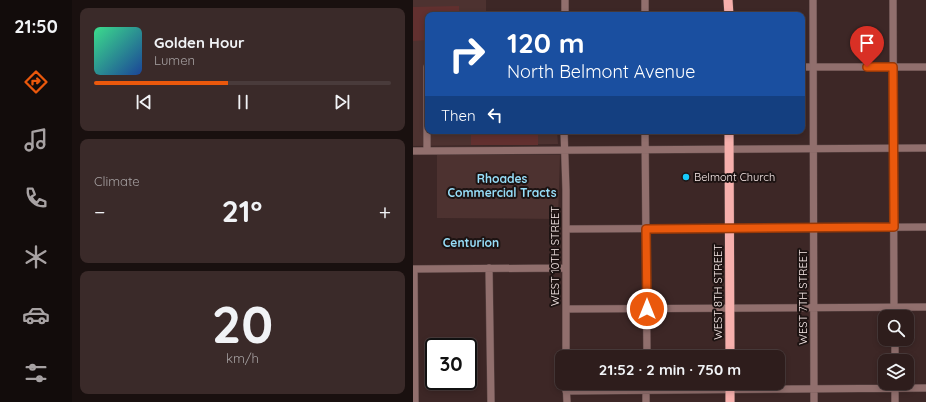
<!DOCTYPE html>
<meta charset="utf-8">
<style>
:root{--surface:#2e1d1c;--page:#3a2a29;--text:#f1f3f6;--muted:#a7a2a3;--line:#493b3b;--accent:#ea580c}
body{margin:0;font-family:Quicksand,sans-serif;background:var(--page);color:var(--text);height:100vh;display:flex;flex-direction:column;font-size:15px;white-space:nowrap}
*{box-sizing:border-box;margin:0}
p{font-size:13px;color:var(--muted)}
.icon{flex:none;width:22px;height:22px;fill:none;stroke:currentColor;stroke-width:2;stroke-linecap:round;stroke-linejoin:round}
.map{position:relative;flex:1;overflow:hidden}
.drawer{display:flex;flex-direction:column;gap:8px;padding:8px;background:#19100f;width:341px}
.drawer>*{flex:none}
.hud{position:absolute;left:12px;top:12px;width:380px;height:122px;border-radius:8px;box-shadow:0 2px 6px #0003,0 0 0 1px var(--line);background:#1a4fa0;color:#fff;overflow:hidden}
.fabs{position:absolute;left:465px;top:310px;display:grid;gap:8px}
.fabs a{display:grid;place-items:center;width:36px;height:36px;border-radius:8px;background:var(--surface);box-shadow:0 2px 6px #0003,0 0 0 1px var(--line);font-size:20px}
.speed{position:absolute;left:12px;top:338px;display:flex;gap:8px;font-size:20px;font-weight:700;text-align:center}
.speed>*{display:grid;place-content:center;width:52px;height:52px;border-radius:50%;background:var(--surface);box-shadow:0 2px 6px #0003,0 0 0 1px var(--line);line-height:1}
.speed .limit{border:2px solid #111;border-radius:6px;background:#fff;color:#111}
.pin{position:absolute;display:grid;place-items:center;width:34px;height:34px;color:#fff;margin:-41px -17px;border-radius:50% 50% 50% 0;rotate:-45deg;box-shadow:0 0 4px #0007}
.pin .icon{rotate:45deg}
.me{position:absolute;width:44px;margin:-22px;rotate:0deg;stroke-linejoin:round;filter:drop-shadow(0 0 3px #0008)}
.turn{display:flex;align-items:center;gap:14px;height:84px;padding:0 16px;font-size:18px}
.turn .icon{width:52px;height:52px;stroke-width:2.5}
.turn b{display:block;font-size:28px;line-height:34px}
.then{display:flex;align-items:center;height:38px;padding:0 16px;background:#0003;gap:8px;font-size:15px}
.big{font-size:30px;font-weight:700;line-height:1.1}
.drawer .widget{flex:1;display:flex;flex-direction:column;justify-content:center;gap:6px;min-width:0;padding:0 14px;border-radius:8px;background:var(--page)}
.drawer .dial{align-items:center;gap:0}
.dial b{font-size:52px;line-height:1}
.song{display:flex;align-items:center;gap:12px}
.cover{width:48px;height:48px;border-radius:6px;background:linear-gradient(135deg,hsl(150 70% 55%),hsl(220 70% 35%))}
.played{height:4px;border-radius:2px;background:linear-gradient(90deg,var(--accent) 45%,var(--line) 45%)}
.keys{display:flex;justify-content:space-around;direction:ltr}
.heat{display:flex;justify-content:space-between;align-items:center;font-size:22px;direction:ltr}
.trip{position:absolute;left:142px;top:350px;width:230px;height:40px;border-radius:8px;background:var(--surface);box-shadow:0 2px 6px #0003,0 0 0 1px var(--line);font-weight:700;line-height:40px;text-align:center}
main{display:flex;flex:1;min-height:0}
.tabs{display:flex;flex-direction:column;width:72px;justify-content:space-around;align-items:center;background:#120c0b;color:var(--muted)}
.tabs .icon{width:28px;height:28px}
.tabs .selected{color:var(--accent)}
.tabs b{font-size:18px;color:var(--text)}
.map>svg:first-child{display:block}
.built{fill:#4d3230}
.green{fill:#62302f}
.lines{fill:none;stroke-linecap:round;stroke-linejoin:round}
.minor-casing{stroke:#5b4645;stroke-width:8}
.major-casing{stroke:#5b4645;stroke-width:10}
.minor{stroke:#916f6d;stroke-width:7}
.major{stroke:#f6afac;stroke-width:9}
.route-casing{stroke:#983908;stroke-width:10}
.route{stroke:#ea580c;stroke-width:7}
.poi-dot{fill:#17cafb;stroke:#1d1312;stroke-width:1.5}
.labels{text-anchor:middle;stroke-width:4;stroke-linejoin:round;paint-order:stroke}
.poi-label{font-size:11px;fill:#faebea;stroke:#1d1312;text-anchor:start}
.street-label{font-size:11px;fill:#faebea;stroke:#1d1312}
.neighbourhood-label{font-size:12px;font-weight:bold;fill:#97def9;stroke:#1d1312}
</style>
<main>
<nav class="tabs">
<b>21:50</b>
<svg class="icon selected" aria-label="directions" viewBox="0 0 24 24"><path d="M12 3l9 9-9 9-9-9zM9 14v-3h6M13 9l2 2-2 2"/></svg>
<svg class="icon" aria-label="music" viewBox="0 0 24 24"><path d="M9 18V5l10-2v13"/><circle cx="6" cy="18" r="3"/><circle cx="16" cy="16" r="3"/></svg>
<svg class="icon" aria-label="phone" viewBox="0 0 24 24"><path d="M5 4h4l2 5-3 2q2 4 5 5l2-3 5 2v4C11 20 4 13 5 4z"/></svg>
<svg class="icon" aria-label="climate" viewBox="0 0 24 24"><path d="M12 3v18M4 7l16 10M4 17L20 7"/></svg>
<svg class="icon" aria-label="car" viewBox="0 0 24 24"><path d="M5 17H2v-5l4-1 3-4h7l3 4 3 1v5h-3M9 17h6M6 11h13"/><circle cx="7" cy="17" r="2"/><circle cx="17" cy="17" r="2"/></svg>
<svg class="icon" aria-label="filters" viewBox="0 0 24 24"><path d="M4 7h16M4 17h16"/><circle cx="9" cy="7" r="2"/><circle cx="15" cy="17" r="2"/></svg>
</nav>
<section class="drawer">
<div class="widget">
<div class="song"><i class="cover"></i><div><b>Golden Hour</b><p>Lumen</p></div></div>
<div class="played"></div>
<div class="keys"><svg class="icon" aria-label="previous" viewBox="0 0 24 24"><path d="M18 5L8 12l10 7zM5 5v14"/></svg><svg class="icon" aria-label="pause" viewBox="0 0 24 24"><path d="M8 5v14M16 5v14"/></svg><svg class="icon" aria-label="next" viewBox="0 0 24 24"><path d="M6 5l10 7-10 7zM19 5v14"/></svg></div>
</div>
<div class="widget"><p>Climate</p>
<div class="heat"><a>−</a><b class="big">21°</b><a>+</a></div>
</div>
<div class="widget dial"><b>20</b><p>km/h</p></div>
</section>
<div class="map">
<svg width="513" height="402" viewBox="0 0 513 402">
<rect width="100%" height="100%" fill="#3d2726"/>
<path class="built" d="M 0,0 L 73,0 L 73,15 L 15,15 L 15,131 L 144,131 L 145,144 L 0,146 Z
M 24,155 L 147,155 L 145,219 L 24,218 Z"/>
<path class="green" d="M 46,6 L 46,15 L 15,15 L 15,40 L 0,41 L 0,7 Z
M 58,131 L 125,131 L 125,145 L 58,145 Z"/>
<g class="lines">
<defs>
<path id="minor" d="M 152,0 L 152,15
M 232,0 L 232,15
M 400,0 L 401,402
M 480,0 L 481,317
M 389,67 L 513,67
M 151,131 L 153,190 L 153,357
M 232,131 L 234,357
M 0,151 L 513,148
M 14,151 L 14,67
M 153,229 L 513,227
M 76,268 L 78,402
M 0,269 L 153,268
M 1,269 L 2,402
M 153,309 L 513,307
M 482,339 L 482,361
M 153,383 L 154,402
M 233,383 L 233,402
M 482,383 L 482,402
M 153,391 L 513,388"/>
<path id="major" d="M 315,0 L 316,15
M 316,131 L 317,357
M 317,402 L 317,383"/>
</defs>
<use href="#minor" class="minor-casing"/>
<use href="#major" class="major-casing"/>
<use href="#minor" class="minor"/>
<use href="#major" class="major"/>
</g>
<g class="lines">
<defs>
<path id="route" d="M 234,309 L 233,229 L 481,227 L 480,67 L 454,67"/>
</defs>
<use href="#route" class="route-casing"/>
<use href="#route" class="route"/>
</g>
<circle class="poi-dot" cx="273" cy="177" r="4"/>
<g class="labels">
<g class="poi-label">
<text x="281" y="181">Belmont Church</text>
</g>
<g class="street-label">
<text transform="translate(142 256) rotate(-90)" y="4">WEST 10TH STREET</text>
<text transform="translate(305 292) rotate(-90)" y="4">WEST 8TH STREET</text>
<text transform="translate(390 297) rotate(-90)" y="4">WEST 7TH STREET</text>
</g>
<g class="neighbourhood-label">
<text x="89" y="183">Rhoades<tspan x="89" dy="14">Commercial Tracts</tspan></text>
<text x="58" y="247">Centurion</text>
</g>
</g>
</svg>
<div class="fabs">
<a><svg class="icon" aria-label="search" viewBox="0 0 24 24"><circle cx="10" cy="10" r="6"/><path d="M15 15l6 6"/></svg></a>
<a><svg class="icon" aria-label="layers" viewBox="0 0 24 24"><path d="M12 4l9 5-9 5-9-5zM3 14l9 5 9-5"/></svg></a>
</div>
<div class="speed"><div class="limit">30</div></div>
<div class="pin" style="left:454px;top:67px;background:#d93025"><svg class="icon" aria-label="arrive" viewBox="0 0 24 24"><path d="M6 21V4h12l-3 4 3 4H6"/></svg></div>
<svg class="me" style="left:234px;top:309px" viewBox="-20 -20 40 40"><circle r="17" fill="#ea580c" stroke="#fff" stroke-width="3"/><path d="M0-11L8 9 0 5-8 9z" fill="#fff"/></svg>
<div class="trip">21:52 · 2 min · 750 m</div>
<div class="hud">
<div class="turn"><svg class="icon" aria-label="right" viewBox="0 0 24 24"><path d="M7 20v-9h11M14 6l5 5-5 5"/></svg><div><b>120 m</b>North Belmont Avenue</div></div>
<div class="then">Then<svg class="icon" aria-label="left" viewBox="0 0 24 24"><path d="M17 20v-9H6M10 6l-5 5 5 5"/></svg></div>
</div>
</div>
</main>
